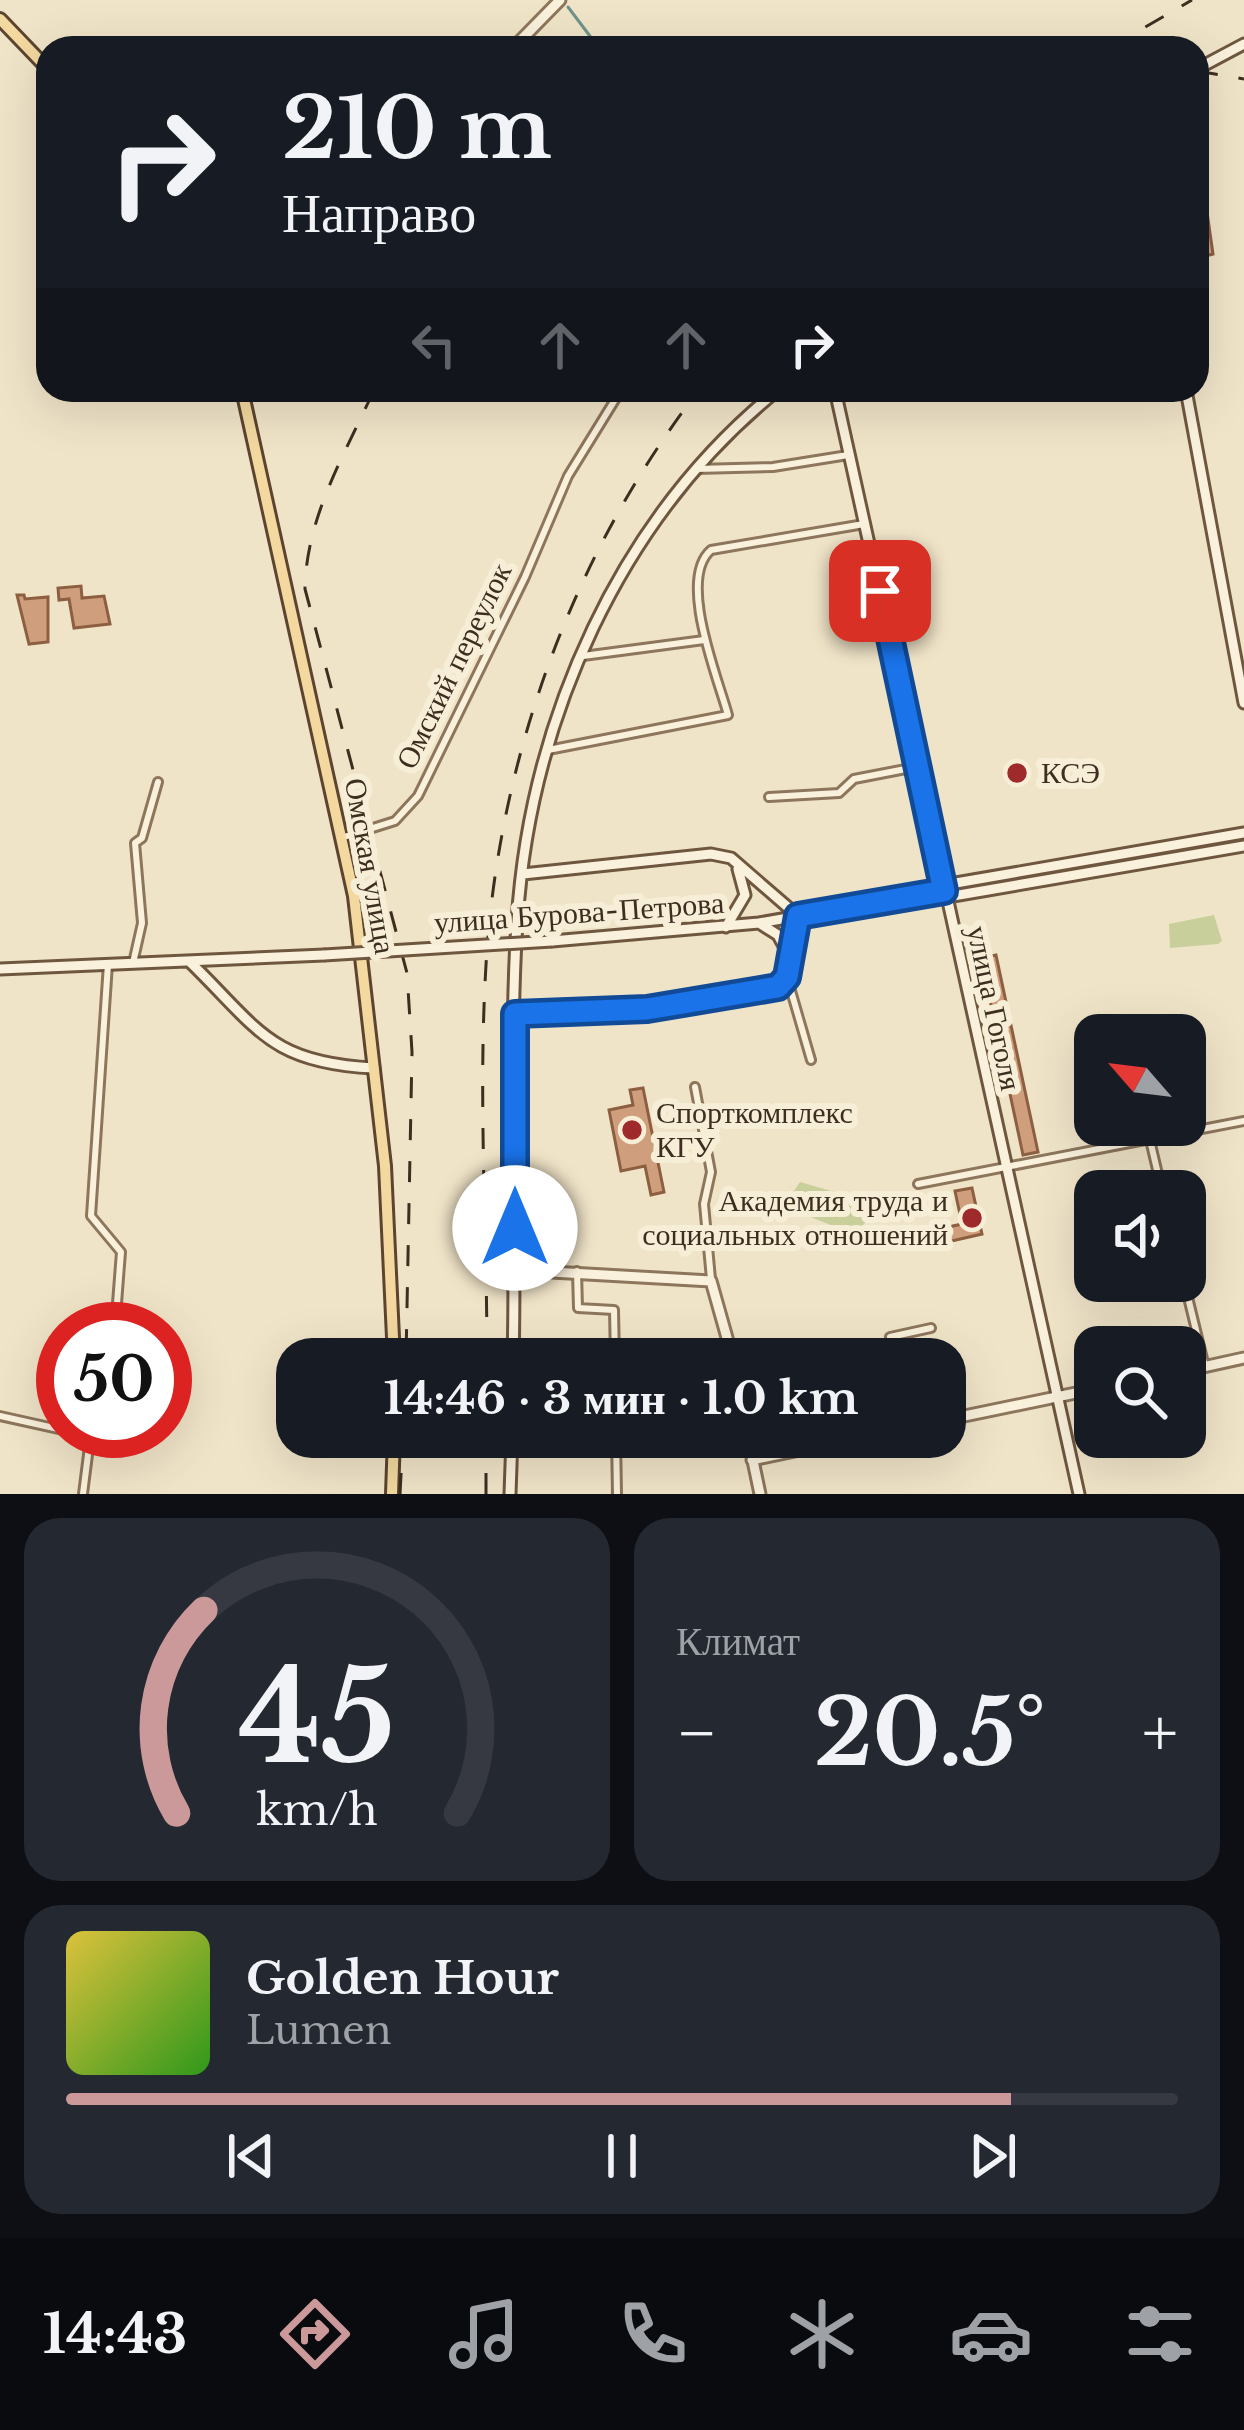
<!DOCTYPE html>
<html lang="ru">
<meta charset="utf-8">
<style>
:root{--surface:#171b24;--page:#242831;--text:#f1f3f6;--muted:#9ea1a6;--line:#363941;--accent:#cc999b}
body{margin:0;font-family:"Libre Baskerville",serif;background:var(--page);color:var(--text);height:100vh;display:flex;flex-direction:column;font-size:45px;white-space:nowrap}
*{box-sizing:border-box;margin:0}
p{font-size:39px;color:var(--muted)}
.icon{flex:none;width:66px;height:66px;fill:none;stroke:currentColor;stroke-width:2;stroke-linecap:round;stroke-linejoin:round}
.map{position:relative;height:1494px;overflow:hidden}
.details{display:flex;flex-direction:column;gap:24px;padding:24px;background:#0d0f14;flex:1}
.details>*{flex:none}
.hud{position:absolute;left:36px;top:36px;width:1173px;height:366px;border-radius:36px;box-shadow:0 12px 48px #0002;background:#171b24;color:var(--text);overflow:hidden}
.needle{width:78px;rotate:298deg}
.controls{position:absolute;left:1074px;top:1014px;display:grid;gap:24px}
.controls a{display:grid;place-items:center;width:132px;height:132px;border-radius:24px;background:var(--surface);box-shadow:0 12px 48px #0002;font-size:60px}
.speed{position:absolute;left:36px;top:1302px;display:flex;gap:24px;font-size:60px;font-weight:700;text-align:center}
.speed>*{display:grid;place-content:center;width:156px;height:156px;border-radius:50%;background:var(--surface);box-shadow:0 12px 48px #0002;line-height:1}
.speed .limit{border:18px solid #d22;background:#fff;color:#111}
.pin{position:absolute;display:grid;place-items:center;width:102px;height:102px;color:#fff;margin:-51px;border-radius:24px;box-shadow:0 6px 18px #0006}
.me{position:absolute;width:132px;margin:-66px;rotate:0deg;stroke-linejoin:round;filter:drop-shadow(0 0 9px #0008)}
.turn{display:flex;align-items:center;gap:42px;height:252px;padding:0 48px;font-size:54px}
.turn .icon{width:156px;height:156px;stroke-width:2.5}
.turn b{display:block;font-size:84px;line-height:102px}
.lanes{display:flex;align-items:center;height:114px;padding:0 48px;background:#0003;justify-content:center;gap:60px;direction:ltr}
.lanes .off{opacity:.35}
.big{font-size:90px;font-weight:700;line-height:1.1}
.details .widget{flex:1;display:flex;flex-direction:column;justify-content:center;gap:18px;min-width:0;padding:0 42px;border-radius:36px;background:var(--page)}
.details .dial{align-items:center;gap:0}
.dial svg{height:312px;overflow:visible;fill:none;stroke:var(--line);stroke-width:7;stroke-linecap:round;text-anchor:middle}
.dial text{fill:var(--text);stroke:none}
.song{display:flex;align-items:center;gap:36px}
.cover{width:144px;height:144px;border-radius:18px;background:linear-gradient(135deg,hsl(50 70% 55%),hsl(110 70% 35%))}
.played{height:12px;border-radius:6px;background:linear-gradient(90deg,var(--accent) 85%,var(--line) 85%)}
.keys{display:flex;justify-content:space-around;direction:ltr}
.heat{display:flex;justify-content:space-between;align-items:center;font-size:66px;direction:ltr}
.details .tiles{flex:1;display:grid;gap:24px;grid-template-columns:1fr 1fr}
.widget:last-child{grid-column:span 2}
.trip{position:absolute;left:276px;top:1338px;width:690px;height:120px;border-radius:36px;background:var(--surface);box-shadow:0 12px 48px #0002;font-weight:700;line-height:120px;text-align:center}
.tabs{display:flex;height:192px;justify-content:space-around;align-items:center;background:#090b0e;color:var(--muted)}
.tabs .icon{width:84px;height:84px}
.tabs .on{color:var(--accent)}
.tabs b{font-size:54px;color:var(--text)}
.map>svg:first-child{display:block}
.green{fill:#c9cf9b}
.lines{fill:none;stroke-linecap:round;stroke-linejoin:round}
.stream{stroke:#6f938a;stroke-width:3}
.building{fill:#cf9f7d;stroke:#8d5f41;stroke-width:3}
.minor-casing{stroke:#8d765c;stroke-width:12}
.tertiary-casing{stroke:#8d765c;stroke-width:15}
.secondary-casing{stroke:#6f573f;stroke-width:15}
.primary-casing{stroke:#5b4430;stroke-width:16}
.minor{stroke:#faf1dc;stroke-width:6}
.tertiary{stroke:#faf1dc;stroke-width:9}
.secondary{stroke:#faf1dc;stroke-width:9}
.primary{stroke:#f3d9a0;stroke-width:10}
.rail{stroke:#3d2e20;stroke-width:3;stroke-dasharray:21 21;stroke-linecap:butt}
.secondary-bridge-casing{stroke:#6f573f;stroke-width:15;stroke-linecap:butt}
.secondary-bridge{stroke:#faf1dc;stroke-width:9}
.route-casing{stroke:#114b97;stroke-width:30}
.route{stroke:#1a73e8;stroke-width:21}
.poi-dot{fill:#9e2a2b;stroke:#f7eed8;stroke-width:4.5}
.labels{text-anchor:middle;stroke-width:12;stroke-linejoin:round;paint-order:stroke}
.street-label{font-size:30px;fill:#3d2e20;stroke:#f7eed8}
.poi-label{font-size:30px;fill:#3d2e20;stroke:#f7eed8;text-anchor:start}
</style>
<div class="map">
<svg width="1244" height="1494" viewBox="0 0 1244 1494">
<rect width="100%" height="100%" fill="#f0e4c8"/>
<path class="green" d="M 1214,915 L 1222,941 L 1218,944 L 1170,948 L 1169,924 Z
M 800,1182 L 859,1199 L 871,1214 L 860,1230 L 843,1230 L 793,1210 L 789,1198 Z"/>
<g class="lines">
<path class="stream" d="M 568,7 L 599,48"/>
</g>
<path class="building" d="M 1204,191 L 1213,254 L 1201,257 L 1197,192 Z
M 81,586 L 82,598 L 104,596 L 110,624 L 74,628 L 69,599 L 59,600 L 58,588 Z
M 17,595 L 24,595 L 25,599 L 48,597 L 48,642 L 29,644 Z
M 996,955 L 1038,1152 L 1023,1155 L 981,958 Z
M 643,1088 L 664,1192 L 651,1195 L 645,1166 L 621,1171 L 609,1110 L 633,1105 L 630,1090 Z
M 972,1188 L 982,1234 L 943,1243 L 939,1229 L 962,1224 L 955,1191 Z"/>
<g class="lines">
<defs>
<path id="minor" d="M 696,469 L 773,467 L 848,455
M 583,656 L 704,640
M 548,750 L 728,715 C 718,678 677,579 711,550 L 864,524
M 769,797 L 839,793 L 854,779 L 916,767
M 344,837 L 395,821 L 418,796 L 525,577 L 568,476 L 621,390
M 133,963 L 142,923 L 135,843 L 142,838 L 158,782
M 108,964 L 91,1216 L 121,1252 L 115,1329
M 787,977 L 811,1060
M 695,1087 L 711,1172 L 704,1204 L 711,1279
M 1150,1140 L 1162,1191
M 918,1184 L 1244,1121
M 577,1271 L 578,1308 L 614,1310 L 615,1359
M 1184,1281 L 1205,1367
M 895,1359 L 890,1337 L 931,1328
M 0,1416 L 63,1430
M 67,1431 L 90,1436
M 616,1437 L 617,1494
M 83,1494 L 91,1431"/>
<path id="tertiary" d="M 513,48 L 560,0
M 516,1270 L 711,1281 L 733,1359
M 1185,1371 L 1244,1358
M 945,1420 L 1095,1389
M 748,1437 L 760,1494
M 752,1460 L 862,1437"/>
<path id="secondary" d="M 1197,69 L 1244,44
M 835,390 L 1079,1494
M 1186,390 L 1244,703
M 523,874 L 711,854 L 731,858 L 798,916
M 944,891 L 950,884 L 1244,833
M 759,923 L 778,935 L 788,953
M 726,927 L 745,895 L 738,869
M 552,941 L 759,923 L 924,894 L 944,891 L 953,896 L 1244,846
M 189,961 C 258,1028 269,1063 374,1068
M 0,969 L 324,955
M 515,1014 L 647,1008 L 778,987 L 787,977 L 798,916
M 513,1359 C 517,1214 508,1067 517,922 C 530,720 620,517 778,390
M 510,1494 L 512,1437"/>
<path id="primary" d="M 0,19 L 48,69
M 242,390 L 354,896 L 385,1166 L 394,1359
M 392,1494 L 394,1437"/>
</defs>
<use href="#minor" class="minor-casing"/>
<use href="#tertiary" class="tertiary-casing"/>
<use href="#secondary" class="secondary-casing"/>
<use href="#primary" class="primary-casing"/>
<use href="#minor" class="minor"/>
<use href="#tertiary" class="tertiary"/>
<use href="#secondary" class="secondary"/>
<use href="#primary" class="primary"/>
<path class="rail" d="M 1109,48 L 1192,0
M 1197,71 L 1244,79
M 374,390 C 345,454 306,517 305,589 L 407,973 L 412,1052 L 406,1359
M 487,1359 C 487,1228 478,1096 486,965 C 498,759 573,553 699,390
M 400,1494 L 403,1437
M 486,1494 L 486,1437"/>
<defs>
<path id="secondary-bridge" d="M 324,955 L 552,941"/>
</defs>
<use href="#secondary-bridge" class="secondary-bridge-casing"/>
<use href="#secondary-bridge" class="secondary-bridge"/>
</g>
<g class="lines">
<defs>
<path id="route" d="M 515,1228 L 515,1014 L 647,1009 L 778,987 L 787,977 L 798,916 L 944,891 L 880,591"/>
</defs>
<use href="#route" class="route-casing"/>
<use href="#route" class="route"/>
</g>
<g class="poi-dot">
<circle cx="1017" cy="773" r="12"/>
<circle cx="632" cy="1130" r="12"/>
<circle cx="972" cy="1218" r="12"/>
</g>
<g class="labels">
<g class="street-label">
<text transform="translate(454 666) rotate(-64)" y="10">Омский переулок</text>
<text transform="translate(370 866) rotate(80)" y="10">Омская улица</text>
<text transform="translate(579 913) rotate(-4)" y="10">улица Бурова-Петрова</text>
<text transform="translate(994 1008) rotate(78)" y="10">улица Гоголя</text>
</g>
<g class="poi-label">
<text x="1041" y="783">КСЭ</text>
<text x="656" y="1123">Спорткомплекс<tspan x="656" dy="34">КГУ</tspan></text>
<text x="948" y="1211" text-anchor="end">Академия труда и<tspan x="948" dy="34">социальных отношений</tspan></text>
</g>
</g>
</svg>
<div class="controls">
<a><svg class="needle" viewBox="-14 -14 28 28"><path d="M0-13l5 13h-10z" fill="#e53935"/><path d="M0 13l5-13h-10z" fill="#9ea1a6"/></svg></a>
<a><svg class="icon" aria-label="sound" viewBox="0 0 24 24"><path d="M4 9h4l5-4v14l-5-4H4zM17 9q2 3 0 6"/></svg></a>
<a><svg class="icon" aria-label="search" viewBox="0 0 24 24"><circle cx="10" cy="10" r="6"/><path d="M15 15l6 6"/></svg></a>
</div>
<div class="speed"><div class="limit">50</div></div>
<div class="pin" style="left:880px;top:591px;background:#d93025"><svg class="icon" aria-label="arrive" viewBox="0 0 24 24"><path d="M6 21V4h12l-3 4 3 4H6"/></svg></div>
<svg class="me" style="left:515px;top:1228px" viewBox="-20 -20 40 40"><circle r="19" fill="#fff"/><path d="M0-13L10 11 0 6-10 11z" fill="#1a73e8"/></svg>
<div class="trip">14:46 · 3 мин · 1.0 km</div>
<div class="hud">
<div class="turn"><svg class="icon" aria-label="right" viewBox="0 0 24 24"><path d="M7 20v-9h11M14 6l5 5-5 5"/></svg><div><b>210 m</b>Направо</div></div>
<div class="lanes"><svg class="icon off" aria-label="left" viewBox="0 0 24 24"><path d="M17 20v-9H6M10 6l-5 5 5 5"/></svg><svg class="icon off" aria-label="ahead" viewBox="0 0 24 24"><path d="M12 20V5M6 11l6-6 6 6"/></svg><svg class="icon off" aria-label="ahead" viewBox="0 0 24 24"><path d="M12 20V5M6 11l6-6 6 6"/></svg><svg class="icon" aria-label="right" viewBox="0 0 24 24"><path d="M7 20v-9h11M14 6l5 5-5 5"/></svg></div>
</div>
</div>
<section class="details">
<div class="tiles">
<div class="widget dial"><svg viewBox="0 0 100 80">
<path d="M14 69A42 42 0 1 1 86 69"/>
<path d="M14 69A42 42 0 0 1 21 17" stroke="#cc999b"/>
<text x="50" y="56" font-size="32" font-weight="700">45</text>
<text x="50" y="72" font-size="11">km/h</text>
</svg></div>
<div class="widget"><p>Климат</p>
<div class="heat"><a>−</a><b class="big">20.5°</b><a>+</a></div>
</div>
<div class="widget">
<div class="song"><i class="cover"></i><div><b>Golden Hour</b><p>Lumen</p></div></div>
<div class="played"></div>
<div class="keys"><svg class="icon" aria-label="previous" viewBox="0 0 24 24"><path d="M18 5L8 12l10 7zM5 5v14"/></svg><svg class="icon" aria-label="pause" viewBox="0 0 24 24"><path d="M8 5v14M16 5v14"/></svg><svg class="icon" aria-label="next" viewBox="0 0 24 24"><path d="M6 5l10 7-10 7zM19 5v14"/></svg></div>
</div>
</div>
</section>
<nav class="tabs">
<b>14:43</b>
<svg class="icon on" aria-label="directions" viewBox="0 0 24 24"><path d="M12 3l9 9-9 9-9-9zM9 14v-3h6M13 9l2 2-2 2"/></svg>
<svg class="icon" aria-label="music" viewBox="0 0 24 24"><path d="M9 18V5l10-2v13"/><circle cx="6" cy="18" r="3"/><circle cx="16" cy="16" r="3"/></svg>
<svg class="icon" aria-label="phone" viewBox="0 0 24 24"><path d="M5 4h4l2 5-3 2q2 4 5 5l2-3 5 2v4C11 20 4 13 5 4z"/></svg>
<svg class="icon" aria-label="climate" viewBox="0 0 24 24"><path d="M12 3v18M4 7l16 10M4 17L20 7"/></svg>
<svg class="icon" aria-label="car" viewBox="0 0 24 24"><path d="M5 17H2v-5l4-1 3-4h7l3 4 3 1v5h-3M9 17h6M6 11h13"/><circle cx="7" cy="17" r="2"/><circle cx="17" cy="17" r="2"/></svg>
<svg class="icon" aria-label="filters" viewBox="0 0 24 24"><path d="M4 7h16M4 17h16"/><circle cx="9" cy="7" r="2"/><circle cx="15" cy="17" r="2"/></svg>
</nav>
